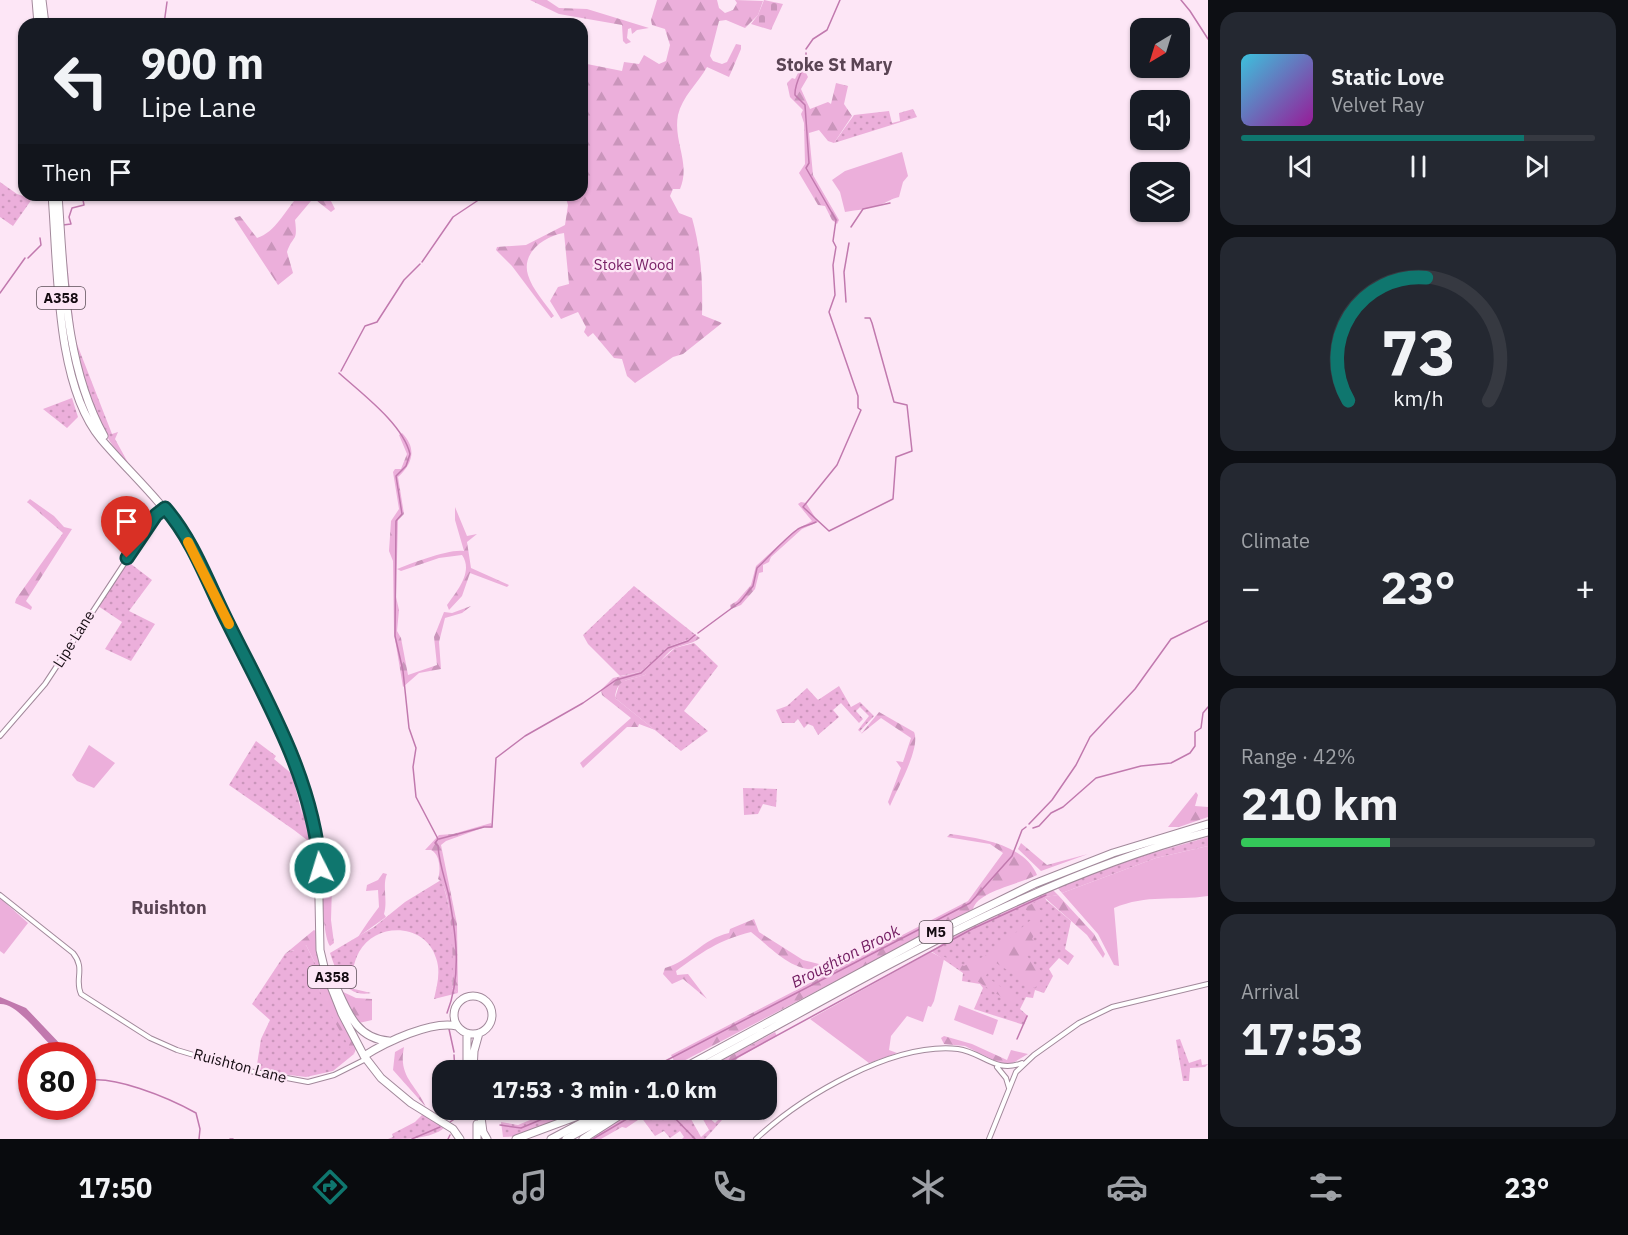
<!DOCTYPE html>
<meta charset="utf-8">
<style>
:root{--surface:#171b24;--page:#242831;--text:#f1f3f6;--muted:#9ea1a6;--line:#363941;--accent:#0f766e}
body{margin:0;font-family:"IBM Plex Sans",sans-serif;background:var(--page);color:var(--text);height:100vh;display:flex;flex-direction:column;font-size:22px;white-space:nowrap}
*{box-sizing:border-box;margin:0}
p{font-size:20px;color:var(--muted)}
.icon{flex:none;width:33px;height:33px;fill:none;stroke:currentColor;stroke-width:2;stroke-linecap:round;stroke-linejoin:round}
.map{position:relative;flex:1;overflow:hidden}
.sheet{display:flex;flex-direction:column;gap:12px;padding:12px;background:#0d0f14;width:420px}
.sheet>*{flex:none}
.guide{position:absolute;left:18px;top:18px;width:570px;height:183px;border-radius:18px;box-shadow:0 2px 4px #0004;background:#171b24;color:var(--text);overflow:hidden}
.needle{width:39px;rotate:218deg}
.buttons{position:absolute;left:1130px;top:18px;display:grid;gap:12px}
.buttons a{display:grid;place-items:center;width:60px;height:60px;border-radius:12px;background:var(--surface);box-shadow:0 2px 4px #0004;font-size:30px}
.speed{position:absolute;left:18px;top:1042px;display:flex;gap:12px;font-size:30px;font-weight:700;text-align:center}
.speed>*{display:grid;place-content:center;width:78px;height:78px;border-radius:50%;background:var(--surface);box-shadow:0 2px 4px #0004;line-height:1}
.speed .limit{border:9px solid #d22;background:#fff;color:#111}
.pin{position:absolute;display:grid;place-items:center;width:51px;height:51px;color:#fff;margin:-62px -26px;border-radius:50% 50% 50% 0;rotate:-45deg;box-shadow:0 0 6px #0007}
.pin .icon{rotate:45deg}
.me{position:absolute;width:66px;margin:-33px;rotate:355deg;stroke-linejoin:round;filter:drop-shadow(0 0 4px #0008)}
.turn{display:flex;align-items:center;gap:21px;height:126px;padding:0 24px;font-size:27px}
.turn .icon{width:78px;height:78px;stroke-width:2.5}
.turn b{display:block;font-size:42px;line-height:51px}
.then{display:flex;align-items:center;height:57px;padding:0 24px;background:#0003;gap:12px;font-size:22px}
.big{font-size:45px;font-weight:800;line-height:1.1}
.sheet .tile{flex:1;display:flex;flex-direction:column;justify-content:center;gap:9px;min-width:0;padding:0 21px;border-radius:18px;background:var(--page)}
.sheet .dial{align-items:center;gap:0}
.dial svg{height:156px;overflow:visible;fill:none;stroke:var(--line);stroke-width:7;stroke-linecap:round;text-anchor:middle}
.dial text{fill:var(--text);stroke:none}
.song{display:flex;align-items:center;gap:18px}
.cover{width:72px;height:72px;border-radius:9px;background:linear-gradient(135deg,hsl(190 70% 55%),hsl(300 70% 35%))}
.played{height:6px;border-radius:3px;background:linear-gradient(90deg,var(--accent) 80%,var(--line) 80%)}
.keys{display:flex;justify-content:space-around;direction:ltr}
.heat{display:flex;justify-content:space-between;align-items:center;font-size:33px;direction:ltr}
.charge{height:9px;border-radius:4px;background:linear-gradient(90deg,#34c759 42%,var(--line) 0)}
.trip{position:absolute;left:432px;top:1060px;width:345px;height:60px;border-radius:18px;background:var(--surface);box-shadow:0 2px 4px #0004;font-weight:800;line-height:60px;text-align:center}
.tabs{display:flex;height:96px;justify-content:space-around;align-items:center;background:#090b0e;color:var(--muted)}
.tabs .icon{width:42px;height:42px}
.tabs .on{color:var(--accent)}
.tabs b{font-size:27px;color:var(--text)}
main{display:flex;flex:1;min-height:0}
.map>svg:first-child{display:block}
.grass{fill:url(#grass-dots)}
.forest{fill:url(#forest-firs)}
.cemetery{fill:url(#cemetery-stones)}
.park{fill:#ecafdb}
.water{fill:#c179ae}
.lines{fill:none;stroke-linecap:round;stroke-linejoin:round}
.stream{stroke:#c179ae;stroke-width:1.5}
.minor-casing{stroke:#a2899b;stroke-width:6}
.highway-casing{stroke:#a2899b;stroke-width:9}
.minor{stroke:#fff;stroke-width:4}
.highway{stroke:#fff;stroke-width:7}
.route-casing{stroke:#0a4d48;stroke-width:15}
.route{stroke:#0f766e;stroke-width:10}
.slow{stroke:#f59e0b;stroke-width:10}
.labels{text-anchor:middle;stroke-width:4.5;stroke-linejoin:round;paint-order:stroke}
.shield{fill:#fde6f6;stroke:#5a4d56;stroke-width:1.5}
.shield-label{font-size:14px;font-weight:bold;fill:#140b11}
.park-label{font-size:15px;fill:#792267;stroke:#fde6f6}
.street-label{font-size:15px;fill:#140b11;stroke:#fde6f6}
.water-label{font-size:16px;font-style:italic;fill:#721c61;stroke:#fde6f6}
.quarter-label{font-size:18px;font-weight:bold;fill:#5a4454;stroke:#fde6f6}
</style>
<main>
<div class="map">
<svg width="1208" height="1139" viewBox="0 0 1208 1139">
<defs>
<pattern id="grass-dots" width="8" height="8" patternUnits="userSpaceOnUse" patternTransform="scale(1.5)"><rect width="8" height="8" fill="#ecafdb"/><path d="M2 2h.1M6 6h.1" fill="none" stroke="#ca95bb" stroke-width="1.8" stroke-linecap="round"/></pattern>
<pattern id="forest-firs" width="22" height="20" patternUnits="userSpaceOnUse" patternTransform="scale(1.5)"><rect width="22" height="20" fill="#ecafdb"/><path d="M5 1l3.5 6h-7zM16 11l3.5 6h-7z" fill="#ca95bb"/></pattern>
<pattern id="cemetery-stones" width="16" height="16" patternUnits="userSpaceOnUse" patternTransform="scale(1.5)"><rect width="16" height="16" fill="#ecafdb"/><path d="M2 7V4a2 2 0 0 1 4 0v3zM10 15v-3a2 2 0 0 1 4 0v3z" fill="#ca95bb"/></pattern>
</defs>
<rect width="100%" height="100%" fill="#fde6f6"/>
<path class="grass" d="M 913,109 L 917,117 L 834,143 L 854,115 L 889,111 L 892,123 L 900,121 L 899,113 Z
M 0,182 L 17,194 L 32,199 L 13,226 L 0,217 Z
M 66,253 L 75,339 L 112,434 L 118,432 L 115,439 L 132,470 C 87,422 73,354 68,290 C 67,278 64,264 66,253 Z
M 72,398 L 78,417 L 67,428 L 43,409 Z
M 127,561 L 152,580 L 129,611 L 155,624 L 131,661 L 105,649 L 122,622 L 98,606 Z
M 634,586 L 697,636 L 671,646 L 640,672 L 620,676 L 588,644 L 583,635 Z
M 694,643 L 718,666 L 684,711 L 708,731 L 681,751 L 615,698 L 620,682 L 645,675 L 675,648 Z
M 839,686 L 851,707 L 860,702 L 874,716 L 860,731 L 863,734 L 858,730 L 869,716 L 860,707 L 856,711 L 863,719 L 859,723 L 841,703 L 833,710 L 839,717 L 818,735 L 813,726 L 808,724 L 804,728 L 798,719 L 794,723 L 782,723 L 776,710 L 787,706 L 807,688 L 818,700 Z
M 256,741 L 276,756 L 274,759 L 292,774 L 306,830 L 294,830 L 229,785 Z
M 743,788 L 777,789 L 776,807 L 763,804 L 758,814 L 744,815 Z
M 1208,837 L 1208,846 L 1156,858 L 1062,893 L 1057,887 L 1139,857 Z
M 441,880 C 453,908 455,957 452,988 L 458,993 L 434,999 C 437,985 441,972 436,958 C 426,923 376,921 359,952 C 353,963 352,976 350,988 L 371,993 C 344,998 337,973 330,953 L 374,927 L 405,902 Z
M 1052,889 L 1058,895 L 1045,897 L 1046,900 L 1071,921 L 1065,949 L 1074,956 L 1068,965 L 1059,958 L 1049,969 L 1053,976 L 1044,993 L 1035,990 L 1033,998 L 1026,997 L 1020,1009 L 1028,1016 L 1024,1025 L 974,1009 L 983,988 L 980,984 L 962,981 L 963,973 L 931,951 L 954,936 Z
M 306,945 L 315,963 L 318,987 L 354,1054 L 333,1071 L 306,1077 L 256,1071 L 261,1039 L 270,1020 L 252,1004 L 285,954 Z
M 1180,1039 L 1189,1063 L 1201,1059 L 1202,1065 L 1208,1064 L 1205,1067 L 1190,1068 L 1189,1081 L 1183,1081 L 1176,1040 Z
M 554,1110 L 588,1110 L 522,1136 L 503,1137 L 501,1122 L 518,1125 Z
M 653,1110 L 677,1110 L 691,1119 L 701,1137 L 709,1130 L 700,1114 L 691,1110 L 708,1110 L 706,1115 L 715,1123 L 720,1118 L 720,1113 L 723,1116 L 730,1111 L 705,1139 L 682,1139 L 684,1137 L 680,1131 L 670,1138 L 664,1131 L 655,1136 L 641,1117 Z
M 423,1114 L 444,1128 C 431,1139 406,1139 388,1139 L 393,1137 L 392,1134 L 415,1122 Z"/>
<path class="forest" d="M 530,0 L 547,0 L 559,8 L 587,9 L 649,28 L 637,30 L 632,34 L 631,28 L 628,29 L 627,38 L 631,42 L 626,44 L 623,41 L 622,25 L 559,14 Z
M 657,0 L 717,0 L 719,8 L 725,13 L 733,10 L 737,3 L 735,0 L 763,1 L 758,15 L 745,28 L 726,20 L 719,21 L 710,56 L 713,61 L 722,64 L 727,62 L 736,44 L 741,45 L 741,49 L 729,77 L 707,67 C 698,83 682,97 678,115 C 673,142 691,163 680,189 L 673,189 L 670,196 L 679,213 L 692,218 C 701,250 703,281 702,315 L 722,323 L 683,354 L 673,357 L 635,383 L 627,376 L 622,359 L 614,358 L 593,333 L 588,337 L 584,332 L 586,327 L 578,312 L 561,319 L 550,301 L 558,287 L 569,284 L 564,233 C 544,236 521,253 528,275 C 532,289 546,304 554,316 L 551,318 L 512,266 L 496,250 L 497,247 L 526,245 L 565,225 L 568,205 L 565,195 L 582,195 L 582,63 L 622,71 L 624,62 L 639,64 L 644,55 L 659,64 L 666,61 L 670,45 L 665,29 L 652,25 L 651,20 Z
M 802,65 L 808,77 L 801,89 L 810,109 L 828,102 L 831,104 L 836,83 L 848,86 L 844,104 L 852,116 L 834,143 L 828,141 L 819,130 L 809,133 L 813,175 L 839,220 L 837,224 L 832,220 L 825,206 L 818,205 L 799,173 L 805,164 L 804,123 L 801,114 L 803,110 L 790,97 L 787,83 L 792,78 L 795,79 Z
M 299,195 L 329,197 L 335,209 L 331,212 L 317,201 L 311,201 L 295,220 C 298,243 293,234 287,252 L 293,273 L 278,285 L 234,218 L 240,216 L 257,238 C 275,233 286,209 299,195 Z
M 402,433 C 417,448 413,464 398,477 L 404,514 L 398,520 L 396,597 L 399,610 L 397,631 L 401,638 L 408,675 L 437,665 L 434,637 L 444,612 L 452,613 L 471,606 L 462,613 L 445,618 L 439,642 L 441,669 L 419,673 L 403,687 L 394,633 L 393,561 L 389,551 L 391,521 L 399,509 L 393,472 L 395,469 L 401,469 L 407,454 L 399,435 Z
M 30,499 L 54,516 L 64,527 L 72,529 L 26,601 L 32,607 L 31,610 L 15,603 L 16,599 L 63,533 L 27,502 Z
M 801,502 L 806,503 L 818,522 L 802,529 L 771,557 L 769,562 L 763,565 L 763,572 L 759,573 L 755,589 L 741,605 L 731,609 L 730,605 L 737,601 L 751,585 L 756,566 L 794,531 L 812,521 L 798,504 Z
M 455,507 L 467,536 L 477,534 L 467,542 L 471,568 L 509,585 L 507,587 L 470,573 L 462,596 L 449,610 L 447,605 C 456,592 474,572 462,555 L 439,558 L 401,571 L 397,569 C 409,564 451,548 464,551 L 455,520 Z
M 697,636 L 700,638 C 691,645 682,644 673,649 C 663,655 657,670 645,675 C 629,681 617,677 615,698 L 655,730 L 639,724 L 638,727 L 627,727 L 583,768 L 580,763 L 631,718 L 602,695 L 601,690 L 613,678 L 640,672 L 671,646 Z
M 879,712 L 914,732 C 921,748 897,789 890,806 L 888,802 L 901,768 L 896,761 L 903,762 L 911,738 L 881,718 L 861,734 Z
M 288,753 L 309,825 L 316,888 L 307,840 L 294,830 L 305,829 L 298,792 L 286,757 Z
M 1196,792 L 1198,795 L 1195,806 L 1208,807 L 1208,817 L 1179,827 L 1168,827 Z
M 491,823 L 493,828 L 485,827 L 446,841 L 441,845 L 457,924 L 458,993 L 452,988 C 454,969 453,888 438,879 C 441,870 440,854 431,850 L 425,850 L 439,835 L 453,834 Z
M 950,834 C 979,838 1024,844 1037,875 C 1020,884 978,891 973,909 L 676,1065 L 671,1055 L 968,901 L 1003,853 L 990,844 L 947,837 Z
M 1021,843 L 1047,865 L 1088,854 L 1041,871 L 1018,849 Z
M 383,873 L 387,874 C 382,885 388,901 384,914 L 386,917 L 358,937 C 365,926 372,916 379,907 L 378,890 L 366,891 L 367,885 L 378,880 Z
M 326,874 L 332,886 L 331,920 L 334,943 L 330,946 C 323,936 320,885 326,874 Z
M 1058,895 L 1094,934 L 1105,954 L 1103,958 L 1087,935 L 1044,897 Z
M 1043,898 L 1046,902 L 1036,907 L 1042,911 L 1039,926 L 1032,939 L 1035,942 L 1024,953 L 1044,974 L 1035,988 L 993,961 L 986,976 L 1017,999 L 1015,1005 C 986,988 960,969 932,951 L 964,966 L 993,952 L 1032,919 L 1031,914 L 1024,908 Z
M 754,919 L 759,932 L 803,960 L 823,965 L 840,962 L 840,965 C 799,980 781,956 751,932 C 719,940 702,952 676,971 L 677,975 L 688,974 L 707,999 L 683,979 L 672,984 L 663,974 L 665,968 C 690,961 702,939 729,933 L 730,929 Z
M 314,930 L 317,932 L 317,947 L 356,1049 L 354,1054 C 343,1037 309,982 315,963 L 306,945 L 300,953 L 294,950 L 285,954 Z
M 341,991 L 356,998 L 372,999 L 372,1020 L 359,1023 Z
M 775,1032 L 777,1036 L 738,1058 L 724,1071 L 702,1071 Z
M 944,1036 L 972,1044 L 1007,1060 L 1011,1050 L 1028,1054 L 1011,1064 L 999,1063 L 965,1046 L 944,1044 L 941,1038 Z
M 404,1047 C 398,1077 415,1083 426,1107 L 393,1070 L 395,1052 Z
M 633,1110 L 653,1110 L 626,1128 L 622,1127 L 601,1139 L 587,1139 Z"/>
<path class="cemetery" d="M 764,0 L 783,4 L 771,30 L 751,24 L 758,15 Z"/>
<path class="park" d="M 902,152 L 908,176 L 903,182 L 899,197 C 891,199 889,201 882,204 C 869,209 857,210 845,212 L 840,192 L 832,180 L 845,171 Z
M 89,745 L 115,763 L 94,788 L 77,781 L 72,775 Z
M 1208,846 L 1208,896 C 1174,901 1147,894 1114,908 L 1119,966 L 1114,965 L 1098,934 L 1062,893 L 1156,858 Z
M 0,898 L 28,923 L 4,954 L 0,951 Z
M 931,952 L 944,959 L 934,1001 L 931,1007 L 928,1006 L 923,1022 L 907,1016 L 891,1036 L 889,1050 L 897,1053 L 869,1063 L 810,1019 Z
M 959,1005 L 998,1020 L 993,1035 L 954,1020 Z"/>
<path class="water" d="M 0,997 L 26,1008 L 64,1048 L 64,1056 L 56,1056 L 55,1049 C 41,1038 18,1003 0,1004 Z"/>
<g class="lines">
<path class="stream" d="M 1181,0 L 1190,11
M 1190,11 L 1208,39
M 164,24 L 167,2
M 806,49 L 813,39 L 827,30 L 840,0
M 806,53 C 807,68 794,80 795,95 L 805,105 L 809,163 L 806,168 L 836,220 L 833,241 L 836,247 L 833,265 L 835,295 L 829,312 L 858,396 L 858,408 L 861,410 L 837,465 L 803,507 L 829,531 L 893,499 L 896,457 L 912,451 L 907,405 L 894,402 L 872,323 L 870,318 L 865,318
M 63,225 L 71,224 L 69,217 L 72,208 L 84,205 L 82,195
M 851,227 L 863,209 L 890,203
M 28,258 L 41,245 L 40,238
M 422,262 L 453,217 L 486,195
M 0,293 L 25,258
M 846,302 L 844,272 L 849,243
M 341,371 L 365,326 L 377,322 L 404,280 L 420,264
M 339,373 C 361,393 403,424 410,454 L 406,466 L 396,476 L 402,514 L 396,521 L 395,636 L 403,671 L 409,728 L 416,748 L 413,767 L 416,797 L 438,839 L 435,843 L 438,846 C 439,863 445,879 449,896 C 456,935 462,975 447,1013
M 698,633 L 740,602 L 753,586 L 757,568 C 771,555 782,541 798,529 C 803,526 810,525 816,522
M 1029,824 L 1052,800 L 1076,765 L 1090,737 L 1135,689 L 1171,639 L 1208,621
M 1033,828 L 1039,826 L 1051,813 L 1063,807 L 1096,778 L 1141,766 L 1171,763 L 1190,753 L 1195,746 L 1195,732 L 1201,728 L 1203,713 L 1208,707
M 439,839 L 484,827 L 492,827 L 496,758 L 525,736 L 583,703 L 616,680 L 641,673 L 668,648 L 688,641 L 695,635
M 449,1029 L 454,1052
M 1017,1039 L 1027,1016
M 454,1055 L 455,1071
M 646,1071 L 970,903 L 1012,856 L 1022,830 L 1026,827
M 712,1071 L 972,929 L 1046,895
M 82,1082 C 109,1072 171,1099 196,1113 L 200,1129 L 199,1139
M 667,1110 L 695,1139
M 450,1122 L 459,1116 L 459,1110
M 500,1125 L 521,1128 L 564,1110
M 230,1139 L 233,1139
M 412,1139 L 440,1127
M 448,1139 L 450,1135
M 593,1139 L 642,1110"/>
<defs>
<path id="minor" d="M 0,736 L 45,684 L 147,529 L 164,509
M 0,895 L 73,953 C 86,969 74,979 81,994 L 150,1038 L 177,1050 L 244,1070 L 308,1082 L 334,1075 L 366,1059
M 997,1067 L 1006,1078 L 1009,1088
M 756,1139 C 802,1096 893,1042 958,1049 C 982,1052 996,1074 1022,1063
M 989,1139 L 1016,1072 L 1034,1055 L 1079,1023 L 1112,1007 L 1208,984"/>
<path id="highway" d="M 36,0 L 38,24
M 42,0 L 45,24
M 52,195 C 58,265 55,384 101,439 C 128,471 161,500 184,536 L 274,713 L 300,776 L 318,849 L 320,950 L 325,971 L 342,1014 L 364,1056 L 381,1078 L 411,1103 L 453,1129 L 460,1139
M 58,195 C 64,276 64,363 104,436
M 338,991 C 349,1016 359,1039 389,1041
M454 1015a19 19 0 1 1 38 0a19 19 0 1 1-38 0Z
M 364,1056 C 386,1042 432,1020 457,1026
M 467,1071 L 467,1033
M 473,1071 L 474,1051 L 479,1033
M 678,1071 L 924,938 L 1034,884 L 1113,853 L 1208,824
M 693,1071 C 860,982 1023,881 1208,832
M 480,1110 L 483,1132 L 487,1139
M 477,1139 L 477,1124
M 516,1139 L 594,1110
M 551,1139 L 606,1110
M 566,1139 L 620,1110
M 583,1139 L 628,1110"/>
</defs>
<use href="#minor" class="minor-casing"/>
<use href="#highway" class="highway-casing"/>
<use href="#minor" class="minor"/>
<use href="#highway" class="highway"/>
</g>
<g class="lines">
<defs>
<path id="route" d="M 127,558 L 156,515 L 165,508 C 193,540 208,583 227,621 C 266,700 313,778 320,868"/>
</defs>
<use href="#route" class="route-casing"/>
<use href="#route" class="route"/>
<path class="slow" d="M 188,542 L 229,624"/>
</g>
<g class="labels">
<g class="shield">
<rect x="37" y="287" width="48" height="22" rx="4.5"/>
<rect x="919.5" y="921" width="33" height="22" rx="4.5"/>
<rect x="308" y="966" width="48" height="22" rx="4.5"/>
</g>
<g class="shield-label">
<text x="61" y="303">A358</text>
<text x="936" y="937">M5</text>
<text x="332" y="982">A358</text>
</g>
<g class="park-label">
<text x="634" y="270">Stoke Wood</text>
</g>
<g class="street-label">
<text transform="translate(74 639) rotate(-58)" y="5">Lipe Lane</text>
<text transform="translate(240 1066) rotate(15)" y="5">Ruishton Lane</text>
</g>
<g class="water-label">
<text transform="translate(845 956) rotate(-27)" y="6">Broughton Brook</text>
</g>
<g class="quarter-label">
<text x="834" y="71">Stoke St Mary</text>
<text x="169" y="914">Ruishton</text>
</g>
</g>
</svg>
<div class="buttons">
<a><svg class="needle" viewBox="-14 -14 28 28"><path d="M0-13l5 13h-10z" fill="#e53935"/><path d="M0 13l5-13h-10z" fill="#9ea1a6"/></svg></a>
<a><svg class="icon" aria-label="sound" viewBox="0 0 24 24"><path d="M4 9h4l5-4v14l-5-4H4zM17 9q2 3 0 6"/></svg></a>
<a><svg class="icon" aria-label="layers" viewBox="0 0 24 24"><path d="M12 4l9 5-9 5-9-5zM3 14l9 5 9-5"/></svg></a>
</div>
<div class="speed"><div class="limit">80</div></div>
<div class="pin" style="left:127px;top:558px;background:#d93025"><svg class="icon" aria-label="arrive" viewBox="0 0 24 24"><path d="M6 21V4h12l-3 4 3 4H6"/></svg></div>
<svg class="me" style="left:320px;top:868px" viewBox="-20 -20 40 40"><circle r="17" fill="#0f766e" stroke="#fff" stroke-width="3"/><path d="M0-11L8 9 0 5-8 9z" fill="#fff"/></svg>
<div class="trip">17:53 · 3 min · 1.0 km</div>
<div class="guide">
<div class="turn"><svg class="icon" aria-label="left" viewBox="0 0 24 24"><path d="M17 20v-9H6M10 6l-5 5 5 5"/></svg><div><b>900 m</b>Lipe Lane</div></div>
<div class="then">Then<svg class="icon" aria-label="arrive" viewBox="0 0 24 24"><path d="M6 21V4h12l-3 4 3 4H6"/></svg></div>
</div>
</div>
<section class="sheet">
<div class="tile">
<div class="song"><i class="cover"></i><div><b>Static Love</b><p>Velvet Ray</p></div></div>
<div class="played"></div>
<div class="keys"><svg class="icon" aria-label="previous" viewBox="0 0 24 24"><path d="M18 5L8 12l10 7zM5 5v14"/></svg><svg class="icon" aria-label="pause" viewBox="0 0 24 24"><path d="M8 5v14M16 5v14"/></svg><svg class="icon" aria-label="next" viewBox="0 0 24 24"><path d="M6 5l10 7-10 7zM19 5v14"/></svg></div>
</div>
<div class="tile dial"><svg viewBox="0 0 100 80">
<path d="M14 69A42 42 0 1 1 86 69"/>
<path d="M14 69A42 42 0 0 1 54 6" stroke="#0f766e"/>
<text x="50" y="56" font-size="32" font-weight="700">73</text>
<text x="50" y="72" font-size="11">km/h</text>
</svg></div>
<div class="tile"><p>Climate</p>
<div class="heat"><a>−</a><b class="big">23°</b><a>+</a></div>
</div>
<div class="tile"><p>Range · 42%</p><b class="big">210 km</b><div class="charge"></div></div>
<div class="tile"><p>Arrival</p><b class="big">17:53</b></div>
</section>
</main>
<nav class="tabs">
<b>17:50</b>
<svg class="icon on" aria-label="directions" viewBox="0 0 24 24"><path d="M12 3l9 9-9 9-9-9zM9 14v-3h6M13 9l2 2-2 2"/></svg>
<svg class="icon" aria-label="music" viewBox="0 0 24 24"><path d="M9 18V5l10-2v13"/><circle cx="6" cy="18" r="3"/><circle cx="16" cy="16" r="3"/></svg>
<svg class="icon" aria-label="phone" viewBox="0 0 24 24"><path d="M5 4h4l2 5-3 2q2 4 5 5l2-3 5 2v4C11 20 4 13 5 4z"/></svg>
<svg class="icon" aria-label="climate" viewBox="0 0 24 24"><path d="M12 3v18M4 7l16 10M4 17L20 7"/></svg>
<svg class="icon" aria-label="car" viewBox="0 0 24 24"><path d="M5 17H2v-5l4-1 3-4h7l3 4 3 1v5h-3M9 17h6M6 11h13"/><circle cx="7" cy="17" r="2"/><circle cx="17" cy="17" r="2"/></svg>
<svg class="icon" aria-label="filters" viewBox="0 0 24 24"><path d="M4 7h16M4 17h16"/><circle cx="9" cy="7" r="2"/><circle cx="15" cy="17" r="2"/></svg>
<b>23°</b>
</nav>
